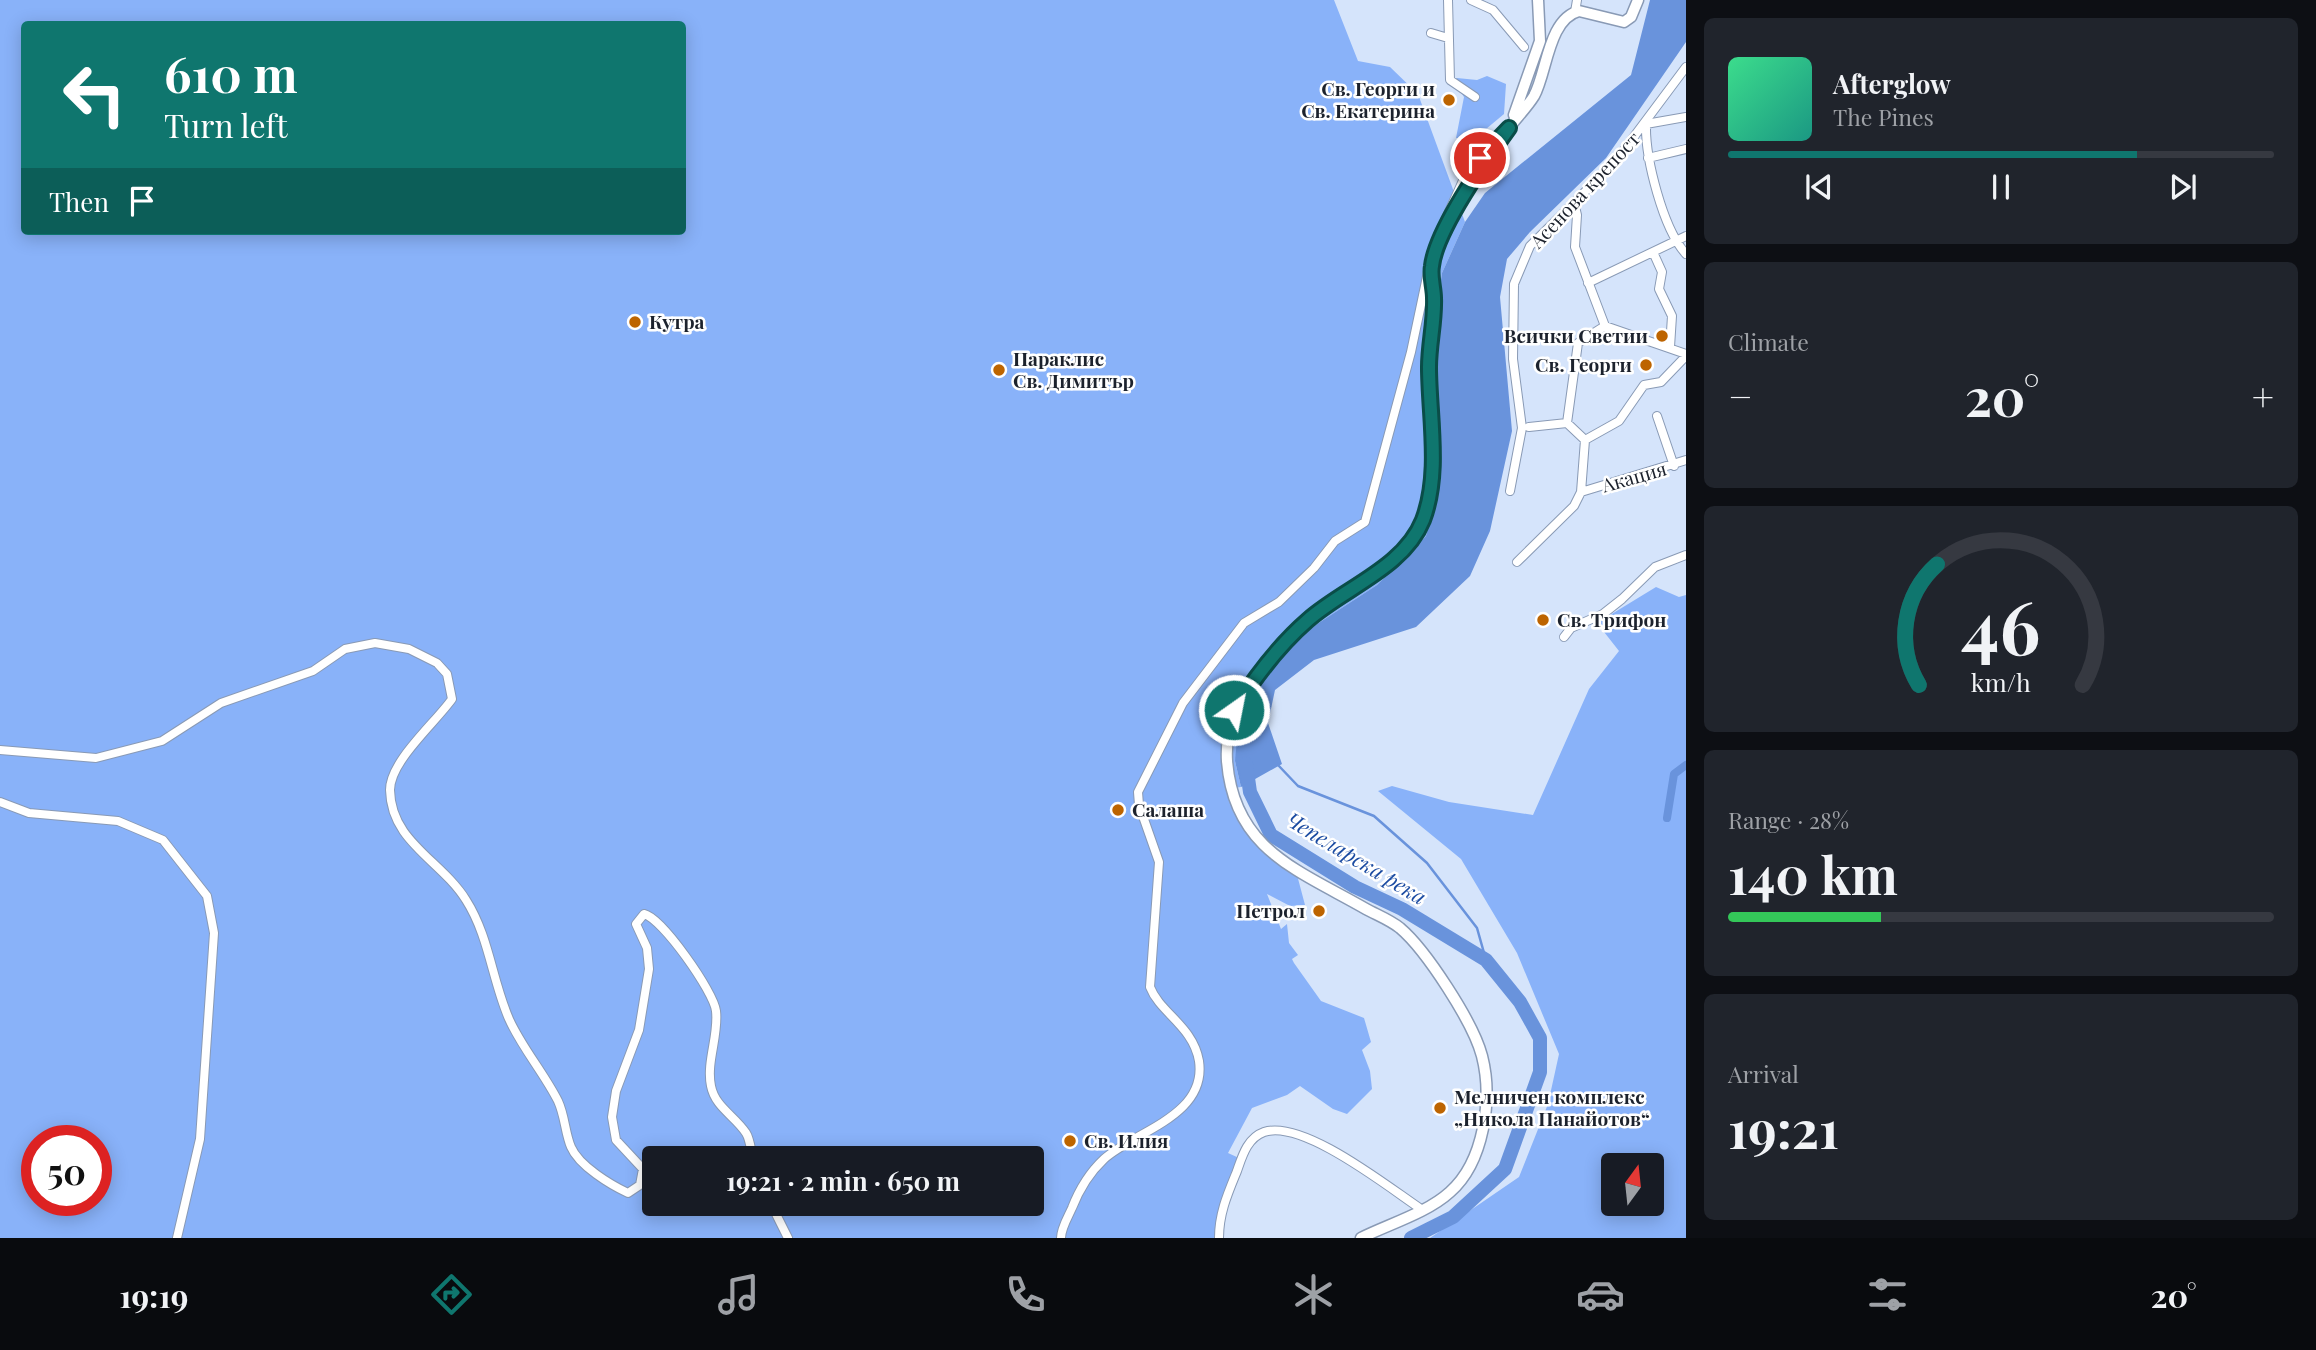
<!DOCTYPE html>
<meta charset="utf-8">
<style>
:root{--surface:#171b24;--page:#20242c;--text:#f1f3f6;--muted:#9ea1a6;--line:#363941;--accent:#0f766e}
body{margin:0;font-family:"Playfair Display",serif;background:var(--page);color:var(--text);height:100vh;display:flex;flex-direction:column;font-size:26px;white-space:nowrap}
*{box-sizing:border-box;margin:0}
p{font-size:23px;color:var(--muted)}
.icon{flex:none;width:38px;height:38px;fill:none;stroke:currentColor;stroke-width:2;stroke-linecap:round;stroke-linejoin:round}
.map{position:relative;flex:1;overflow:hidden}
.sheet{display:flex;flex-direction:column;gap:18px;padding:18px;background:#0d0f14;width:630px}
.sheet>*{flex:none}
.guide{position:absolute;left:21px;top:21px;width:665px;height:214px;border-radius:7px;box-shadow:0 4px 18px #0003;background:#0f766e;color:#fff;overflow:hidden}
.needle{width:46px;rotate:15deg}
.buttons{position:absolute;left:1601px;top:1153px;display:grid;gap:14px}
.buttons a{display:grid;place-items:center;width:63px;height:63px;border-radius:7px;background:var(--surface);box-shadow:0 4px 18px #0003;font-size:35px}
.speed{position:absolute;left:21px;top:1125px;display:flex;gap:14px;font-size:35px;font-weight:700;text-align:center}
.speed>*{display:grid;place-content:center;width:91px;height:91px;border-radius:50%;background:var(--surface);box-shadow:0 4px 18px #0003;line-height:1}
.speed .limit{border:10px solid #d22;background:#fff;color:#111}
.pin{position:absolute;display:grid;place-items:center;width:60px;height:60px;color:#fff;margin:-30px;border:4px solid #fff;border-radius:50%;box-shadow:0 2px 7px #0007}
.me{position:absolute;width:77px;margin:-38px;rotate:33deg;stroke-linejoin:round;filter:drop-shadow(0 0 5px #0008)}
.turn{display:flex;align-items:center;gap:24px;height:147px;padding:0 28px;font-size:32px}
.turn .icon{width:91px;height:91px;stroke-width:2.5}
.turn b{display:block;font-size:49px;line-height:60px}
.then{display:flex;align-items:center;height:66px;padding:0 28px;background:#0003;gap:14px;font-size:26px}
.big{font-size:52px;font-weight:700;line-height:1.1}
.sheet .widget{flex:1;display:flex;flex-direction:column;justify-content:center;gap:10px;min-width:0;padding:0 24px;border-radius:10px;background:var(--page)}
.sheet .dial{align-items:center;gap:0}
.dial svg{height:182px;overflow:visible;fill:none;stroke:var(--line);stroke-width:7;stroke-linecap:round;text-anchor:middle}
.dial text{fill:var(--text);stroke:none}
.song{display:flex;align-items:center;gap:21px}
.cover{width:84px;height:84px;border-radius:10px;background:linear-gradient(135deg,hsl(150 70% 55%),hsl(170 70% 35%))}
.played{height:7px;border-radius:4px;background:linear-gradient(90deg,var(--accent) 75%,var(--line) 75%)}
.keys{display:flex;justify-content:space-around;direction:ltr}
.heat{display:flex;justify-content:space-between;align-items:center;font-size:38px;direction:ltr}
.charge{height:10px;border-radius:5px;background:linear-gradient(90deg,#34c759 28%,var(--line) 0)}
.trip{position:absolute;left:642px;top:1146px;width:402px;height:70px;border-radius:7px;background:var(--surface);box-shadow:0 4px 18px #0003;font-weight:700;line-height:70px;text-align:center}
.dock{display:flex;height:112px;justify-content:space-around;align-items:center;background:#090b0e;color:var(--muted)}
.dock .icon{width:49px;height:49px}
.dock .active{color:var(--accent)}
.dock b{font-size:32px;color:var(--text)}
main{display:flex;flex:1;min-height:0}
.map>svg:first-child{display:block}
.green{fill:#89b2f9;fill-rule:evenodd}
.water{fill:#6993dc}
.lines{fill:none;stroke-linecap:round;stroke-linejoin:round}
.stream{stroke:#6993dc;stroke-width:2.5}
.canal{stroke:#6993dc;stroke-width:8}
.river{stroke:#6993dc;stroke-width:14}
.street-casing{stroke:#899ab5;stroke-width:10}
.secondary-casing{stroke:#899ab5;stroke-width:13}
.street{stroke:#fff;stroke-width:8}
.secondary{stroke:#fff;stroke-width:10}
.route-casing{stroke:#0a4d48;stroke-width:18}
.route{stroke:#0f766e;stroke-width:12}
.poi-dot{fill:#bd6400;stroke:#fff;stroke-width:2.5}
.labels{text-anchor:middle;stroke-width:5;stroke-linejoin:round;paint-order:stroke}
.poi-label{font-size:19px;font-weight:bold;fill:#1c222d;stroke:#fff;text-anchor:start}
.street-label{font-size:19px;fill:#1c222d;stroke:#fff}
.water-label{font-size:21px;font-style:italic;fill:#1c4ca2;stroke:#fff}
</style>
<main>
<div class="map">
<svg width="1686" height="1238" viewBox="0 0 1686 1238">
<rect width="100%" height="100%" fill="#d5e4fb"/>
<path class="green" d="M 0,0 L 1334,0 L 1358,61 L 1390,67 L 1418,94 L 1465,222 L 1442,273 L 1432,336 L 1439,479 L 1426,536 L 1377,585 L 1294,639 L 1235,761 L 1241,787 L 1228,789 L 1239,819 L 1296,871 L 1305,905 L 1290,906 L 1267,894 L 1281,929 L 1287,924 L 1289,943 L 1298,955 L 1292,959 L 1294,963 L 1321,1001 L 1364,1018 L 1371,1042 L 1362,1050 L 1370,1071 L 1372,1089 L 1347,1114 L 1333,1109 L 1300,1086 L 1287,1095 L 1252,1108 L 1228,1153 L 1239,1158 L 1221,1202 L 1214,1238 L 0,1238 ZM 24,24 L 682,24 L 682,231 L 24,231 ZM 37,1141 L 96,1141 L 96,1200 L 37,1200 ZM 654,1158 L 1032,1158 L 1032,1204 L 654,1204 Z
M 1487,76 L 1506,84 L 1504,114 L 1474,139 L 1456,138 L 1464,97 L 1455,83 L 1457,78 L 1477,80 Z
M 1656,587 L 1679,597 L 1686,595 L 1686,1238 L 1430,1238 L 1519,1177 L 1548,1104 L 1559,1054 L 1517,953 L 1461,859 L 1378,791 L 1392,786 L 1449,802 L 1533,815 L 1589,689 L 1619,651 L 1597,623 ZM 1614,1166 L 1652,1166 L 1652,1204 L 1614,1204 Z"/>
<path class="water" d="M 1650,0 L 1686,0 L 1686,42 L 1606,158 L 1530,232 L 1507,259 L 1500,297 L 1512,431 L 1490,531 L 1470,576 L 1416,627 L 1314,660 L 1275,690 L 1268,723 L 1282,764 L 1241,787 L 1235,761 L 1240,707 L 1258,678 L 1294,639 L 1377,585 L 1426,536 L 1439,479 L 1432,336 L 1442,273 L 1465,222 L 1485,193 L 1631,75 Z"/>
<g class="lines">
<path class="stream" d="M 1278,765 L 1298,786 L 1374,816 L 1427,863 L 1477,928 L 1486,960"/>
<path class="canal" d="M 1667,818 L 1674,774 L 1686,765"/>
<path class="river" d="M 1246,764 L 1250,792 L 1271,835 L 1355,887 L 1402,909 L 1486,960 L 1520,1002 L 1540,1038 L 1540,1072 L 1505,1169 L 1453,1217 L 1411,1238"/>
<defs>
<path id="street" d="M 1448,0 L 1450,80 L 1475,97
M 1471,0 L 1493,10 L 1524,47
M 1575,12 L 1577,0
M 1431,33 L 1448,38
M 1686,117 L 1646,124 C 1645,158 1663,229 1686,254
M 1648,158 L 1686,149
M 1574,203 L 1577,215 L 1575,247 L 1605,326 L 1686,354
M 1437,238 L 1466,174 L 1492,145
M 1653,252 L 1662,272 L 1659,289 L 1672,316 L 1670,347
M 1588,283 L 1686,236
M 1657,416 L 1674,466
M 1529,427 L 1567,423
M 1585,440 L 1567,423 L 1578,343 L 1605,326
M 1510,491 L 1522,428 L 1513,359 L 1514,284 L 1530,246 L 1615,162 L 1686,67
M 1581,492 L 1686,460
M 1517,562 L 1574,506 L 1581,492 L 1585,440 L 1619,421 L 1644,385 L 1661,382 L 1686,356
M 1564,637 L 1571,628 L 1603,614 L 1622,599 L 1655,567 L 1686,555
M 0,750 L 96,758 L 162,741 L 221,703 L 313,671 L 345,649 L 375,643 L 409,649 L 437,663 L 447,674 L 452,699 C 436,722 390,761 390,790 C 391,842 441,860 466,900 C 489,936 492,980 509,1019 C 522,1048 544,1073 558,1101 C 565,1116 565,1133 571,1147 C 579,1166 611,1185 628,1193 L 640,1185 L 643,1169 L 616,1140 L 612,1117 L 616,1091 L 639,1030 L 649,969 L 647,948 L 636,924 L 644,914 C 662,918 714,992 716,1011 C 719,1035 706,1062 711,1086 C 715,1107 735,1116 746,1133 C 750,1139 751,1151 753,1158
M 0,802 L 29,813 L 118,821 L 163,840 L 207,896 L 214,933 L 200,1139 L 177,1238
M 771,1204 L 788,1238
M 1061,1238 C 1061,1228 1068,1217 1072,1208 C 1079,1190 1089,1173 1104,1159 C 1135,1131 1207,1116 1199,1061 C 1193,1026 1160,1013 1150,987 L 1159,862 L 1139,805 L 1138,792 L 1183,703 L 1244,623 L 1279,602 L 1314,568 L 1335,541 L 1365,522 L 1411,352 L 1429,267
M 1219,1238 C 1219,1213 1228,1193 1237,1171 C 1242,1157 1247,1138 1264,1132 C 1303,1119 1388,1187 1421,1209"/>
<path id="secondary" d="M 1514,115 L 1540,41 L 1538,0
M 1361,1238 C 1389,1224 1427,1213 1450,1192 C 1484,1162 1493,1099 1482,1056 C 1473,1022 1426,950 1400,928 C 1390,920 1377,915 1366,909 C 1298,870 1234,850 1227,761 C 1225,727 1237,703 1257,677 C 1272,656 1289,636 1308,620 C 1349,585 1414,562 1427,505 C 1438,461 1429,411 1429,367 C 1429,343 1434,320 1434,298 C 1434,288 1431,277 1432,267 C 1433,253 1443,237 1449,224 C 1466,192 1484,162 1505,133 C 1514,120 1526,109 1534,96 C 1547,73 1548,19 1579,11 L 1624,22 L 1631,17 L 1638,0"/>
</defs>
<use href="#street" class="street-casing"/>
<use href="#secondary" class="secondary-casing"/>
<use href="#street" class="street"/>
<use href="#secondary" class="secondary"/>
</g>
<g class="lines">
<defs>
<path id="route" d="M 1234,710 C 1255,677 1278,646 1308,620 C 1344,588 1404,568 1423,520 C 1441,473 1429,415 1429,367 C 1429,344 1435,321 1434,298 C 1434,288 1430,276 1432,266 C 1436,230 1487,158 1509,128 L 1480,158"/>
</defs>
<use href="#route" class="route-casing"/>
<use href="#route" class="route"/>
</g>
<g class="poi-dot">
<circle cx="1449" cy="100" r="7"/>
<circle cx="635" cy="322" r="7"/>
<circle cx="1662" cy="336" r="7"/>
<circle cx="1646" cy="365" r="7"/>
<circle cx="999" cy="370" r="7"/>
<circle cx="1543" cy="620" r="7"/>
<circle cx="1118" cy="810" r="7"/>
<circle cx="1319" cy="911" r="7"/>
<circle cx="1440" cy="1108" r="7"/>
<circle cx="1070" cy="1141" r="7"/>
</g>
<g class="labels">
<g class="poi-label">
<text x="1435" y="96" text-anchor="end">Св. Георги и<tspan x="1435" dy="22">Св. Екатерина</tspan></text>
<text x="649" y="329">Кутра</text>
<text x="1648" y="343" text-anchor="end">Всички Светии</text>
<text x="1013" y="366">Параклис<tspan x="1013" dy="22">Св. Димитър</tspan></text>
<text x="1632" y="372" text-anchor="end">Св. Георги</text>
<text x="1557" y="627">Св. Трифон</text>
<text x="1132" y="817">Салаша</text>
<text x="1305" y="918" text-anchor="end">Петрол</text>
<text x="1454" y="1104">Мелничен комплекс<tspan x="1454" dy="22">„Никола Панайотов“</tspan></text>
<text x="1084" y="1148">Св. Илия</text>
</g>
<g class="street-label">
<text transform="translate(1585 190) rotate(-47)" y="7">Асенова крепост</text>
<text transform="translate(1634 477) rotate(-16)" y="7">Акация</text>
</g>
<g class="water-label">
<text transform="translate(1356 859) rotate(31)" y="7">Чепеларска река</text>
</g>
</g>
</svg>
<div class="buttons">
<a><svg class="needle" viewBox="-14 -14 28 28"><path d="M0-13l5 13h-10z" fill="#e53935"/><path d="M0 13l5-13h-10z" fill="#9ea1a6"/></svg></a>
</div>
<div class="speed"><div class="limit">50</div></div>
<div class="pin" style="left:1480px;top:158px;background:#d93025"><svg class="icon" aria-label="arrive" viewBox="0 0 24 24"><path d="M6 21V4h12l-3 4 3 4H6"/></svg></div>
<svg class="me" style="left:1234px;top:710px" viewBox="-20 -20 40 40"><circle r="17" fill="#0f766e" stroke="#fff" stroke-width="3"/><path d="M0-11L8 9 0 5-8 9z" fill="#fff"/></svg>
<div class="trip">19:21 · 2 min · 650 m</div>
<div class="guide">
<div class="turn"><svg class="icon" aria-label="left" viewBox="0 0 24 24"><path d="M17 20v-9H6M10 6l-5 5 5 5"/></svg><div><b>610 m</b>Turn left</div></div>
<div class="then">Then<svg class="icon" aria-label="arrive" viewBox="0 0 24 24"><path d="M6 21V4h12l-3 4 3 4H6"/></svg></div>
</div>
</div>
<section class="sheet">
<div class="widget">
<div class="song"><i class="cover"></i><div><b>Afterglow</b><p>The Pines</p></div></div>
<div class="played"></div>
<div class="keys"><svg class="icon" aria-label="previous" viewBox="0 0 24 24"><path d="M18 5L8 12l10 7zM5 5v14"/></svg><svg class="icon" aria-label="pause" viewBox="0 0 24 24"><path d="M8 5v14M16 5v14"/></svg><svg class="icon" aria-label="next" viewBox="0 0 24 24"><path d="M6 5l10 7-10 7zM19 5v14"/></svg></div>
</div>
<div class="widget"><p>Climate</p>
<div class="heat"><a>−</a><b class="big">20°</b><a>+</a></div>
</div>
<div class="widget dial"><svg viewBox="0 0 100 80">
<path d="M14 69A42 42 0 1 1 86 69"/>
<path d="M14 69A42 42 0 0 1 22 16" stroke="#0f766e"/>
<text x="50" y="56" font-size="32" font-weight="700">46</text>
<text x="50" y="72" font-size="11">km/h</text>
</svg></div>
<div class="widget"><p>Range · 28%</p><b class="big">140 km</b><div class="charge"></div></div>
<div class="widget"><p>Arrival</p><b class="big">19:21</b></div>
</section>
</main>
<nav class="dock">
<b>19:19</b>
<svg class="icon active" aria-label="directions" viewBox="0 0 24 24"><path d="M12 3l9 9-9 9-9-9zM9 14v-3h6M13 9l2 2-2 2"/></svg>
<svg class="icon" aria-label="music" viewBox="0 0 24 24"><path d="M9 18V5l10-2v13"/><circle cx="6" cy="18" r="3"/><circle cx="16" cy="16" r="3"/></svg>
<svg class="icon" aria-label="phone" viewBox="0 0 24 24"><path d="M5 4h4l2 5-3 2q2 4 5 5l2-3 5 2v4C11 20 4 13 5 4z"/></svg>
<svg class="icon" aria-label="climate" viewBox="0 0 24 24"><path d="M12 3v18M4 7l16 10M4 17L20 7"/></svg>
<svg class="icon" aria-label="car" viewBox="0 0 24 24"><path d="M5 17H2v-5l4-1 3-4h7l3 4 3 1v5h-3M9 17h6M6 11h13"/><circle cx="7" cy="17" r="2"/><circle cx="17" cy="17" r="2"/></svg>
<svg class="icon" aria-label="filters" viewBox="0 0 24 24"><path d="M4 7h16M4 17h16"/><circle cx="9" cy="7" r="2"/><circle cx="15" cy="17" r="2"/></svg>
<b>20°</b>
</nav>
